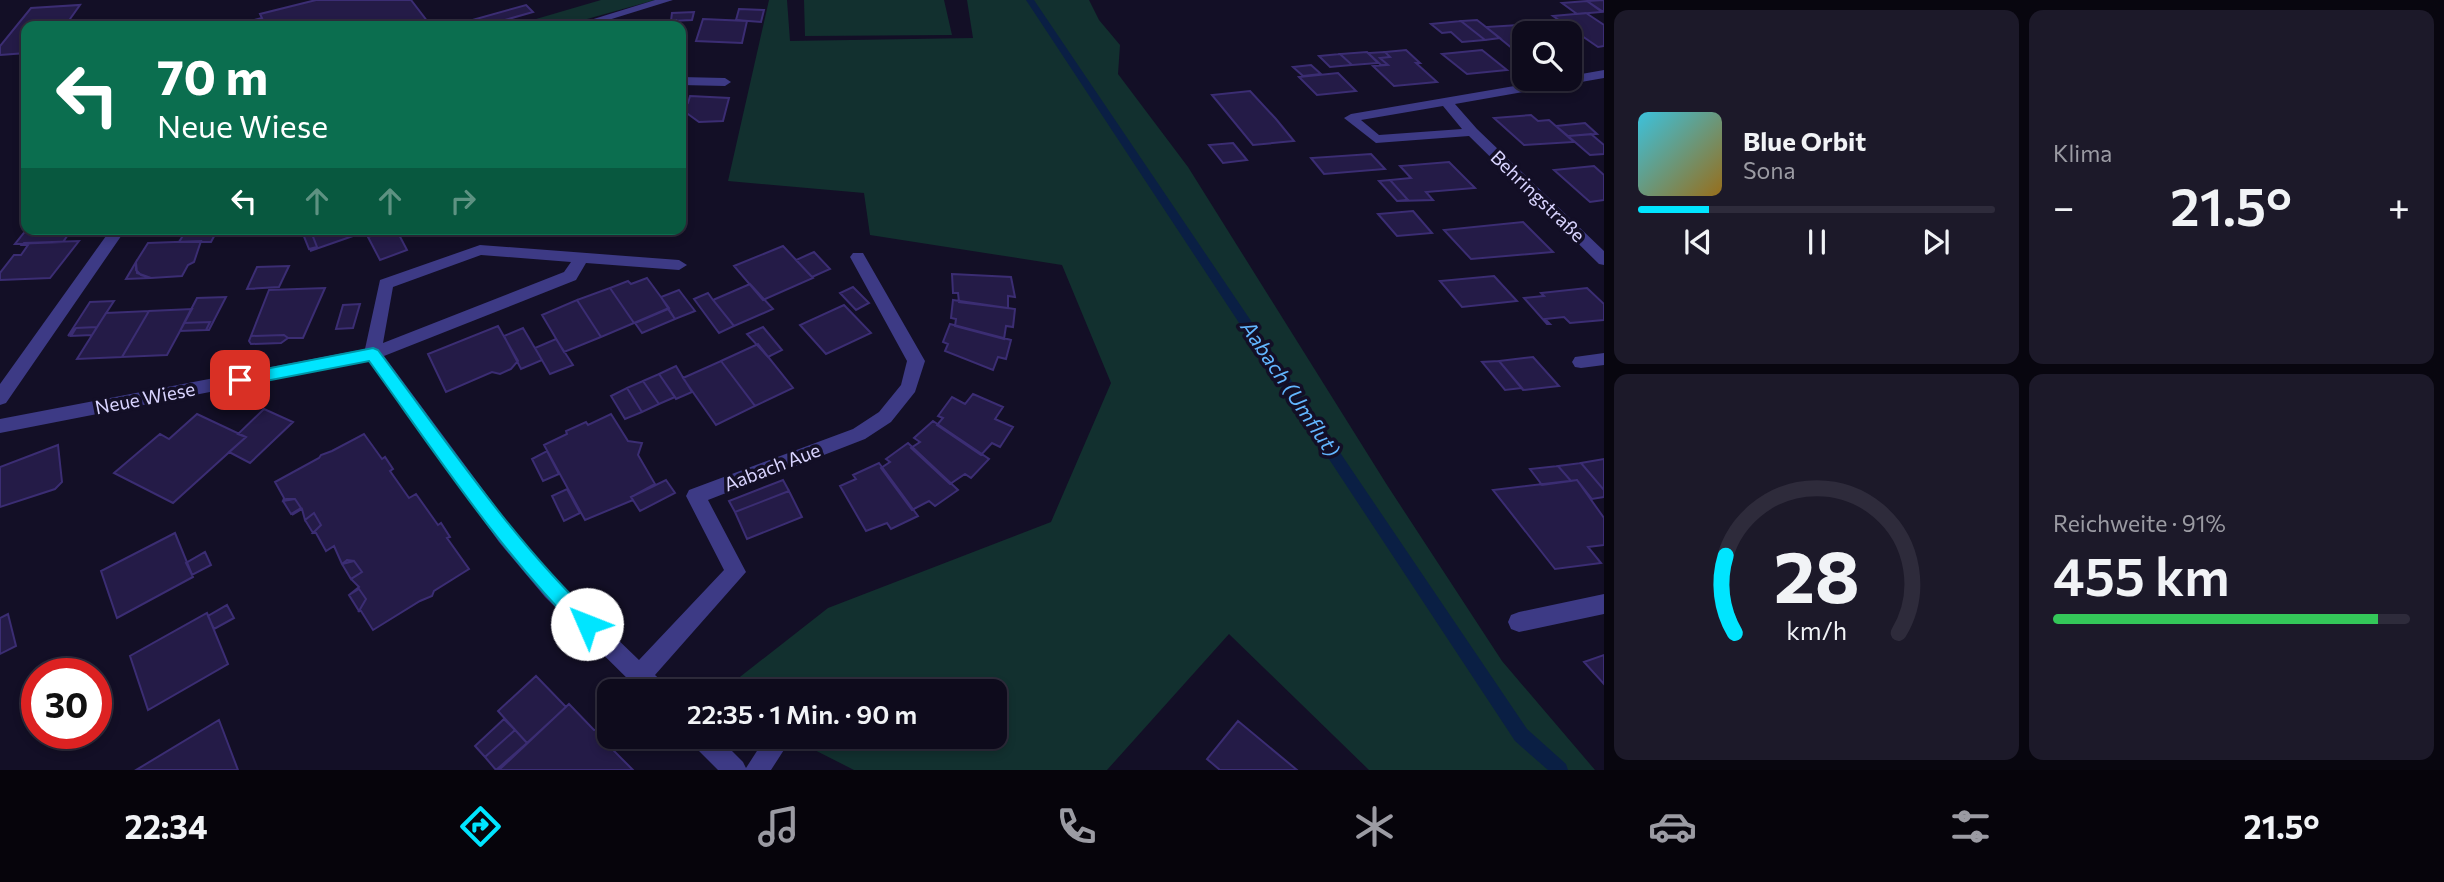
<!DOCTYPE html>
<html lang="de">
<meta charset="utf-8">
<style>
:root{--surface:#0e0b1c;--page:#1c1929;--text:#f1f3f6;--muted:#9b9ba3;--line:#2e2b3b;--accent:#00e5ff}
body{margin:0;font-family:Commissioner,sans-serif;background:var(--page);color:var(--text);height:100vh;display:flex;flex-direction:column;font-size:26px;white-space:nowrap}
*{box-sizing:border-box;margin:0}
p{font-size:23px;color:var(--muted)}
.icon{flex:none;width:38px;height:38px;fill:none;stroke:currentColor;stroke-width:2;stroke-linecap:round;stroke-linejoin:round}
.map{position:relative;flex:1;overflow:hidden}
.drawer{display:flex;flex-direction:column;gap:10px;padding:10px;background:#08060f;width:840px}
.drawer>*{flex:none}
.top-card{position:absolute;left:21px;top:21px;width:665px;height:214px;border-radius:14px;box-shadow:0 4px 10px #0003,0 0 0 2px var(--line);background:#0b6e4f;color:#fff;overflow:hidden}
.fabs{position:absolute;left:1512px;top:21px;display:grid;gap:14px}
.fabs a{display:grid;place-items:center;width:70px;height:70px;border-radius:14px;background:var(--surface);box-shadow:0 4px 10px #0003,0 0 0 2px var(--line);font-size:35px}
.speed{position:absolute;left:21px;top:658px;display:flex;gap:14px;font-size:35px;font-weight:700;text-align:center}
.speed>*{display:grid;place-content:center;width:91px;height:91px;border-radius:50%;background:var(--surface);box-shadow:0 4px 10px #0003,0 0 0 2px var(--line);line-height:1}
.speed .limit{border:10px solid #d22;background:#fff;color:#111}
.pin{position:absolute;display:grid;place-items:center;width:60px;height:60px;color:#fff;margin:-30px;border-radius:14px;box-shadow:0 4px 10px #0006}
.me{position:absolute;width:77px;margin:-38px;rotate:314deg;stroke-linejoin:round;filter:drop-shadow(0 0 5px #0008)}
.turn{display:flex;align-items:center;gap:24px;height:147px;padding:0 21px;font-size:32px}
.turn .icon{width:91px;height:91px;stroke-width:2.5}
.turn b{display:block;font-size:49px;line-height:60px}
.lanes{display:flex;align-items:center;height:66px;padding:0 21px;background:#0003;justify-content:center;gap:35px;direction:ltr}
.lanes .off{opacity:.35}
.big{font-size:52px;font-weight:600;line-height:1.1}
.drawer .card{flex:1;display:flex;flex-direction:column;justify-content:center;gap:10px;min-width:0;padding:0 24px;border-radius:14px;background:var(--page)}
.drawer .dial{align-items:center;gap:0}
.dial svg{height:182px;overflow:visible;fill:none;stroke:var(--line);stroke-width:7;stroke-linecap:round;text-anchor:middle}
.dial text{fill:var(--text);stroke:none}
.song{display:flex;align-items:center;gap:21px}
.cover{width:84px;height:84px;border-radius:10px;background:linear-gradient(135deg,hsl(190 70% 55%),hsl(40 70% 35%))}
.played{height:7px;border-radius:4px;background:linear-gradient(90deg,var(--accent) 20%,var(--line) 20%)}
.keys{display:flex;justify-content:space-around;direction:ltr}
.heat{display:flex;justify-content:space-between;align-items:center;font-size:38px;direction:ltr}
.charge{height:10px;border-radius:5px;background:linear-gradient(90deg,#34c759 91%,var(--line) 0)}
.drawer .tiles{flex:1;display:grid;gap:10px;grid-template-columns:repeat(2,1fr)}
.trip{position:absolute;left:597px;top:679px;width:410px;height:70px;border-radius:14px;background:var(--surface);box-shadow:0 4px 10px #0003,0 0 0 2px var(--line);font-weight:600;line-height:70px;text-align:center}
.tabs{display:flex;height:112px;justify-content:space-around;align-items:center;background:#06040b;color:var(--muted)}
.tabs .icon{width:49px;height:49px}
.tabs .on{color:var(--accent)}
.tabs b{font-size:32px;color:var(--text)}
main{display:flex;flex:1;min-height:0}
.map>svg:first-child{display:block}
.green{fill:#12302f}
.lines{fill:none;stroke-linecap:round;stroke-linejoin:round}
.stream{fill:#0a1f44;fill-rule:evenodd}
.building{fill:#241b47;stroke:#3b2d73;stroke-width:2}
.service{fill:#3d3a85;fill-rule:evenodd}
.minor{fill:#3d3a85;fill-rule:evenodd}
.route{fill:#00e5ff;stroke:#0095a6;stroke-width:2}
.labels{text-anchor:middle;stroke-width:7;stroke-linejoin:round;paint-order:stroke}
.street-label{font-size:19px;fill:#d9d4ff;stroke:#130f26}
.water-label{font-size:21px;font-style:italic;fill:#62b6ff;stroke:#130f26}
</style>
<main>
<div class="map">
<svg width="1604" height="770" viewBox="0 0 1604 770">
<rect width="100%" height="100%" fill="#130f26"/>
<path class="green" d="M 601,0 L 655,0 L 562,26 L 519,26 L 519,24 Z
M 769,0 L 787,0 L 790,41 L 973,38 L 967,0 L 1089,0 L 1099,20 L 1120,45 L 1118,74 L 1188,167 L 1387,485 L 1502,661 L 1595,770 L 1369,770 L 1229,634 L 1107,770 L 854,770 L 789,737 L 994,737 L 994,691 L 722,691 L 828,608 L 1051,522 L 1111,383 L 1062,265 L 870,235 L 864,193 L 728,181 Z
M 804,0 L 944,0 L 952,35 L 805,36 Z"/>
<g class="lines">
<path class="stream" d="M 1026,0 L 1034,0 L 1527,729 L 1566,764 L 1568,770 L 1548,770 L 1515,741 Z"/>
</g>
<path class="building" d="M 316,0 L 411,0 L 431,26 L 231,26 L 262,18 L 260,14 Z
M 1604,0 L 1604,11 L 1602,11 L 1587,1 Z
M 1587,1 L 1602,12 L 1577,14 L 1562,3 Z
M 80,5 L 65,26 L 26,26 L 26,53 L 0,55 L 0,46 L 31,8 Z
M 526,5 L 533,12 L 484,26 L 451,26 Z
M 739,9 L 764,10 L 761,22 L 736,20 Z
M 694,12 L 692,20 L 671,21 L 672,13 Z
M 1586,13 L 1604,25 L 1604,46 L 1598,47 L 1553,16 Z
M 703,19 L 747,21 L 742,43 L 696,41 Z
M 676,20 L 675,26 L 635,26 L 636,21 Z
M 1477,20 L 1486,27 L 1500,38 L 1485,40 L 1461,21 Z
M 192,21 L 190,26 L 160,26 L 161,24 Z
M 1461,21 L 1485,40 L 1462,42 L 1451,32 L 1442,33 L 1431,24 Z
M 1519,25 L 1530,33 L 1524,33 L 1524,58 L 1486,27 Z
M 1406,50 L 1420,63 L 1416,63 L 1437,82 L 1394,86 L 1373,66 L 1388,65 L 1380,58 L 1390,57 L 1385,52 Z
M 1482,50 L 1507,70 L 1467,74 L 1442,54 Z
M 1367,52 L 1378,63 L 1352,65 L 1340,54 Z
M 1385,52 L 1390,57 L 1380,58 L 1388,65 L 1381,65 L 1368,53 Z
M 1340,54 L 1352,65 L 1330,67 L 1319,56 Z
M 1311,65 L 1321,74 L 1303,76 L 1293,67 Z
M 1338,73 L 1356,91 L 1317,95 L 1299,77 Z
M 1250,91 L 1276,119 L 1294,141 L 1253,145 L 1212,95 Z
M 690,96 L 729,98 L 723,121 L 699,122 L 681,109 L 688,103 Z
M 1531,115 L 1538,121 L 1549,120 L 1574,142 L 1524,145 L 1494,118 Z
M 1585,123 L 1597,134 L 1568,136 L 1556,126 Z
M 1591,134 L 1604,145 L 1604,154 L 1590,155 L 1568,136 Z
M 1233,143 L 1247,160 L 1223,163 L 1209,145 Z
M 1371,154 L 1385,169 L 1324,174 L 1311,158 Z
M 1449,162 L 1475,188 L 1426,192 L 1433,200 L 1397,201 L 1408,200 L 1390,180 L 1411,178 L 1400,166 Z
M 1594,166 L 1604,175 L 1604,200 L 1590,202 L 1554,170 Z
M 1390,180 L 1408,200 L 1397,201 L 1379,181 Z
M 1413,211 L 1432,233 L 1397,236 L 1378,214 Z
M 1523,222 L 1553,252 L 1471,259 L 1444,230 Z
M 27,229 L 72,229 L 63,242 L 15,244 Z
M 187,229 L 218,229 L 211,242 L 179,242 Z
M 301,229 L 310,229 L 317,247 L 309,249 Z
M 310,229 L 373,229 L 310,251 L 317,247 Z
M 389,229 L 396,229 L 407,250 L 380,260 L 368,237 Z
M 598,229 L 623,229 L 622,234 L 596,233 Z
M 79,241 L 50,278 L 0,280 L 0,273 L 14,255 L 21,255 L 28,245 L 22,245 L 24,243 Z
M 201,241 L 194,262 L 188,265 L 182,276 L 151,278 L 141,275 L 136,270 L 136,262 L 148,243 Z
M 783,246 L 813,278 L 763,300 L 734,266 Z
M 814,252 L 830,269 L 812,277 L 796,260 Z
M 136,262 L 137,273 L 151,278 L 126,279 Z
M 289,266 L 279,287 L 247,289 L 257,267 Z
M 952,274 L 1011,277 L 1015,297 L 1008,296 L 1008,308 L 959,302 L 958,293 L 953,293 Z
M 1494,276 L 1517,301 L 1462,307 L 1440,281 Z
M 647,278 L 669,308 L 634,323 L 610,288 L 628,281 L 631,284 Z
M 750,284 L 773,309 L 734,326 L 713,300 Z
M 853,287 L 869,303 L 856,310 L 840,293 Z
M 325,288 L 303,338 L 288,338 L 284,335 L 251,336 L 269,290 Z
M 610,288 L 634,323 L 601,337 L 577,300 Z
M 1587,288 L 1604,304 L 1604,320 L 1570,323 L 1564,317 L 1545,319 L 1550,324 L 1547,324 L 1524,298 L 1544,296 L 1541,293 Z
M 679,290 L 695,311 L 675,319 L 661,297 Z
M 708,293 L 713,300 L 734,326 L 719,333 L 694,299 Z
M 226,297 L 209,330 L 206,330 L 210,322 L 184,323 L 197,298 Z
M 577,300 L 601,337 L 564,352 L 542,315 Z
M 953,300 L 1015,309 L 1013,327 L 1006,326 L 1004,339 L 955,326 L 956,319 L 951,318 Z
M 114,301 L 97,327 L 76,328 L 68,336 L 90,302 Z
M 360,304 L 353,328 L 336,329 L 343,305 Z
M 844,305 L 871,333 L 826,354 L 800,325 Z
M 192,309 L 167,355 L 122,357 L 149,311 Z
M 668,309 L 675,319 L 642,333 L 635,323 Z
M 149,311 L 122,357 L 77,359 L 106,313 Z
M 210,322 L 206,330 L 180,331 L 184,323 Z
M 950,324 L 1011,340 L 1006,359 L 998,357 L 993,370 L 945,351 L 948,344 L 943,342 Z
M 498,326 L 518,361 L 511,369 L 500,374 L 492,372 L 446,392 L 428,354 Z
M 97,327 L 92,335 L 71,336 L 76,328 Z
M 763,327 L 782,350 L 768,357 L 747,334 Z
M 523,328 L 542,360 L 521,369 L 504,336 Z
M 284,335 L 288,338 L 281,343 L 251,344 L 249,341 L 251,336 Z
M 556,339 L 573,365 L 550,374 L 535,348 Z
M 758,344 L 793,388 L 755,406 L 721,361 Z
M 1533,357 L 1559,386 L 1523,390 L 1499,361 Z
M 721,361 L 755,406 L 716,425 L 683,378 Z
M 1499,361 L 1522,388 L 1505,390 L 1482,362 Z
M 676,366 L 692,392 L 676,399 L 659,374 Z
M 659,374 L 675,397 L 659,404 L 643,381 Z
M 643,381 L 659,404 L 642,412 L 627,388 Z
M 627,388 L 642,412 L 625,419 L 611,396 Z
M 973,394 L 1003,407 L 995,419 L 1013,427 L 1000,447 L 992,443 L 981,455 L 937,425 L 943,418 L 938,416 L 952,397 L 965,404 Z
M 264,409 L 293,422 L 250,463 L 229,452 L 246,437 L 238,434 Z
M 197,414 L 246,437 L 173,503 L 114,473 L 160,434 L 169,439 Z
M 611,414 L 628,441 L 642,443 L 638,455 L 655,484 L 631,497 L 633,500 L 585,520 L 544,445 L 567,434 L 566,431 L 586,422 L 588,425 Z
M 933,421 L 989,459 L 971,478 L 965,474 L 950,484 L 911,448 L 920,442 L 914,438 Z
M 364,434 L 382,459 L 385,457 L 393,469 L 390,471 L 409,498 L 416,494 L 438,525 L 441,523 L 450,537 L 447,538 L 469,569 L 434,591 L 432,596 L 420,601 L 373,630 L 361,611 L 359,611 L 366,599 L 359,589 L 349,595 L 359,587 L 351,579 L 362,572 L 354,561 L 342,564 L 334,546 L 326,551 L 316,533 L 313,533 L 321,525 L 314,513 L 305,520 L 302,509 L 292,515 L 301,508 L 295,499 L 283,501 L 284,498 L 275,482 L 319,458 L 321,455 L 332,451 Z
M 908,443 L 958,490 L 935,506 L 929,501 L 912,510 L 881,468 L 890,462 L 886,459 Z
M 58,445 L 62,482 L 55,489 L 0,507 L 0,467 Z
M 547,451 L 559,474 L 543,481 L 532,459 Z
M 1604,459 L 1604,490 L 1581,463 Z
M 879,463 L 918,516 L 891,529 L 887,523 L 866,531 L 840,486 L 856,479 L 853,475 Z
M 1581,463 L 1604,490 L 1604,497 L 1592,499 L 1577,480 L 1571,481 L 1558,466 Z
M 1558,466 L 1571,481 L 1542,485 L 1530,469 Z
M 666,480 L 675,493 L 640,511 L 631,497 Z
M 783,480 L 789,491 L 735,512 L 729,501 Z
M 1577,480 L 1604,518 L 1604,545 L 1588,547 L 1601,563 L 1555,569 L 1493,490 Z
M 567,489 L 580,513 L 564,521 L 552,496 Z
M 789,491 L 802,517 L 747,539 L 735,512 Z
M 286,499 L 295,499 L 301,508 L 291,514 L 283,501 Z
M 314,513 L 321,525 L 313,533 L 305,520 Z
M 175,533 L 193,577 L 117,618 L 101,571 Z
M 205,552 L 211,565 L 192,575 L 186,563 Z
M 347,560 L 354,561 L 362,572 L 351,579 L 342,564 Z
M 359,589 L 366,599 L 359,611 L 349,595 Z
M 227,605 L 234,618 L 214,629 L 208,616 Z
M 207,613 L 228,664 L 148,710 L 130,656 Z
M 8,614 L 16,646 L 0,654 L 0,618 Z
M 1604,655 L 1604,684 L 1584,662 Z
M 536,676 L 566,707 L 527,743 L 498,711 Z
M 569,704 L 594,730 L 603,729 L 612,738 L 611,748 L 633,770 L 499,770 Z
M 504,719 L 515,730 L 485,757 L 475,746 Z
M 219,720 L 238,770 L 136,770 Z
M 1238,721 L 1297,770 L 1220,770 L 1207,759 Z
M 515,730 L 527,743 L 496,770 L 485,757 Z"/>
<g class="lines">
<path class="service" d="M 1604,353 L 1604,365 L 1581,368 L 1575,367 L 1572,362 L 1575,357 Z"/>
<path class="minor" d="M 655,0 L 673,0 L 589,26 L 571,26 Z
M 1604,70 L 1604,78 L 1455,104 L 1477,129 L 1604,251 L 1604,265 L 1599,264 L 1469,136 L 1376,143 L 1344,118 L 1351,114 L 1555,79 L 1570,79 L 1570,76 ZM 1443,106 L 1462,129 L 1379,135 L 1361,120 Z
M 681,77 L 725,78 L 731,82 L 725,86 L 681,85 Z
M 111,229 L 126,229 L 6,403 L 0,405 L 0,384 Z
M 480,245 L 679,260 L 687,265 L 679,270 L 586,263 L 576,280 L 384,356 L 513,530 L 559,583 L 639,660 L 724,570 L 686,496 L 689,490 L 853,429 L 879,412 L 901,385 L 907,361 L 850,257 L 853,253 L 863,253 L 925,361 L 915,392 L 891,422 L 865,439 L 708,500 L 746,572 L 655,675 L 664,683 L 667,691 L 640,691 L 545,597 L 499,542 L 369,361 L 0,433 L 0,419 L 365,349 L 380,280 ZM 481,255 L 571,262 L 564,272 L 383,343 L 393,287 Z
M 1604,594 L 1604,614 L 1519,632 L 1511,629 L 1508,622 L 1511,615 L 1519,612 Z
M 689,737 L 718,737 L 743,762 L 746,768 L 766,737 L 790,737 L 791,739 L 771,770 L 718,770 L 693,745 Z"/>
</g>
<path class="route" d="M 373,348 L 378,350 C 447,442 511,538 594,618 L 597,624 L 594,631 L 587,633 L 580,631 C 499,550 436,454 369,361 L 240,386 L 232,380 L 240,374 Z"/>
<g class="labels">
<g class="street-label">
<text transform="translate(1538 196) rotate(44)" y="7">Behringstraße</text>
<text transform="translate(145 398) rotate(-11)" y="7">Neue Wiese</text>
<text transform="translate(772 467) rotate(-21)" y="7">Aabach Aue</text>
</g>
<g class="water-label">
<text transform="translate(1290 389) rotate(56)" y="7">Aabach (Umflut)</text>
</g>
</g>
</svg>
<div class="fabs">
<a><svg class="icon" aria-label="search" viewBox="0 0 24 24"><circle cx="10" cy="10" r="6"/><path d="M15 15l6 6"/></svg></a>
</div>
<div class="speed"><div class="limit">30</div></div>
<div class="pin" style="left:240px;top:380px;background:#d93025"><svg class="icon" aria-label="arrive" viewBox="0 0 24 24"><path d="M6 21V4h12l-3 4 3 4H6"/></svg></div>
<svg class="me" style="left:587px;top:624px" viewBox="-20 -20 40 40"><circle r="19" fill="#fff"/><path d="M0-13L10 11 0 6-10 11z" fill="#00e5ff"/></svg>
<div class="trip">22:35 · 1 Min. · 90 m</div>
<div class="top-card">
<div class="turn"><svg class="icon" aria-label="left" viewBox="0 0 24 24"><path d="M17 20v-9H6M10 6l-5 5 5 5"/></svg><div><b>70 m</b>Neue Wiese</div></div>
<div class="lanes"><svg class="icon" aria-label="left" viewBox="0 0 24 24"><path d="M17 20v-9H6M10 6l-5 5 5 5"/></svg><svg class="icon off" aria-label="ahead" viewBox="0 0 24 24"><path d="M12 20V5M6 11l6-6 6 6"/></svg><svg class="icon off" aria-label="ahead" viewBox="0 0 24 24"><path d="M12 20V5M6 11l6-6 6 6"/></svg><svg class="icon off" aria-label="right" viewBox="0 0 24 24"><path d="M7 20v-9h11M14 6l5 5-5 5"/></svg></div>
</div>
</div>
<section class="drawer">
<div class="tiles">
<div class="card">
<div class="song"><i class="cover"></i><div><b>Blue Orbit</b><p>Sona</p></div></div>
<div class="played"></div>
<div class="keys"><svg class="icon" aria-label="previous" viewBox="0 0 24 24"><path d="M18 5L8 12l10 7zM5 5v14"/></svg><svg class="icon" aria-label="pause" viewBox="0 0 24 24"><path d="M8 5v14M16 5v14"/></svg><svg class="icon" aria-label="next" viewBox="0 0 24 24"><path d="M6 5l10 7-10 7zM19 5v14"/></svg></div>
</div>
<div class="card"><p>Klima</p>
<div class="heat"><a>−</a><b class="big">21.5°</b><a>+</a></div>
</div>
<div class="card dial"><svg viewBox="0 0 100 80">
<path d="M14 69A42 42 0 1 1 86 69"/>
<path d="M14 69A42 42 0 0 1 10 35" stroke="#00e5ff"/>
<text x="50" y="56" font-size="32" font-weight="700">28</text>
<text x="50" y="72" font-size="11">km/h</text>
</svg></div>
<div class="card"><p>Reichweite · 91%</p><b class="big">455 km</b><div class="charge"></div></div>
</div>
</section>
</main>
<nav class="tabs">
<b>22:34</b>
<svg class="icon on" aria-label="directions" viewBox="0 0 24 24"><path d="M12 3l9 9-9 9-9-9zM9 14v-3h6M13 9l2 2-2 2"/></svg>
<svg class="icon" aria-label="music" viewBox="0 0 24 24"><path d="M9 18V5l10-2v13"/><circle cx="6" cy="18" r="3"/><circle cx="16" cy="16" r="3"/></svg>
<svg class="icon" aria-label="phone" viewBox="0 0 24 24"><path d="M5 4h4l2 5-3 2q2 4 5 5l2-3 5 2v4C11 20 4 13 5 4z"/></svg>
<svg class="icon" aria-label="climate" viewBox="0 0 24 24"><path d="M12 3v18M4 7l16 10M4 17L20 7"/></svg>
<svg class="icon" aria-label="car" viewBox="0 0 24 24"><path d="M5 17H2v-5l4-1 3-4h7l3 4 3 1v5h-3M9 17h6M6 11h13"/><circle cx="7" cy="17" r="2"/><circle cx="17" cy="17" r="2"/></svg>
<svg class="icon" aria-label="filters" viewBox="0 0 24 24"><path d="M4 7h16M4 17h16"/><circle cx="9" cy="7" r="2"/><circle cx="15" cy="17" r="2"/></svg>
<b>21.5°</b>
</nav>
